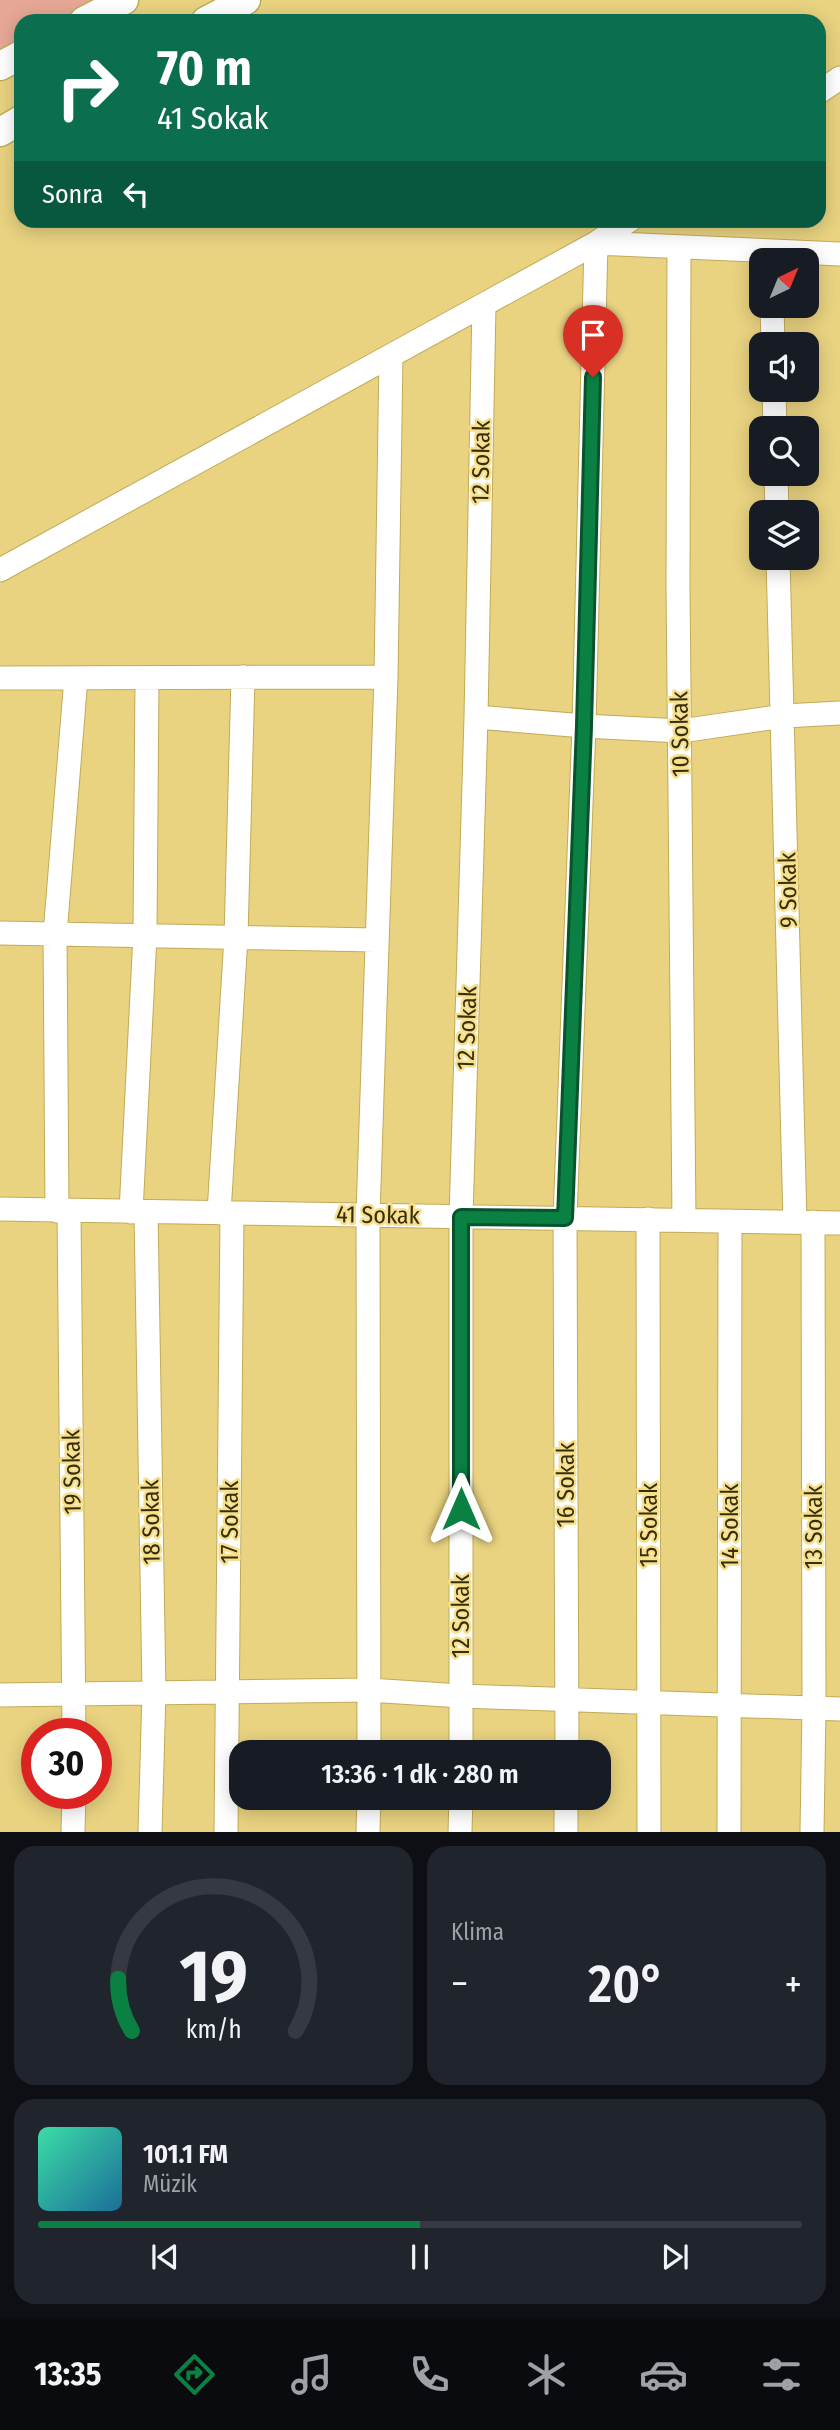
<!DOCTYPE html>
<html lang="tr">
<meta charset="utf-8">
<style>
:root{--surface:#171b24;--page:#20242c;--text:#f1f3f6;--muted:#9ea1a6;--line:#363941;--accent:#0b8043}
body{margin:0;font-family:"Fira Sans Condensed",sans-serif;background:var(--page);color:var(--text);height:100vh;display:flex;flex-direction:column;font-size:26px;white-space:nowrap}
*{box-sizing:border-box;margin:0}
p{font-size:23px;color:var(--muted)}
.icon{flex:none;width:38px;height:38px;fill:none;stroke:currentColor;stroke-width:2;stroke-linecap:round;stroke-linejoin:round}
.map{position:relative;height:1832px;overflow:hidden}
.sheet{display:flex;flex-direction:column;gap:14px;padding:14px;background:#0d0f14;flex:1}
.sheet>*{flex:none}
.guide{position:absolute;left:14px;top:14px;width:812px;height:214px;border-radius:21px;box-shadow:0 4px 18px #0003;background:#0b6e4f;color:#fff;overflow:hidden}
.needle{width:46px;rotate:43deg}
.tools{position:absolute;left:749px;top:248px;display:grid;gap:14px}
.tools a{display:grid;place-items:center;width:70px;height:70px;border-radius:14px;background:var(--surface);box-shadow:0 4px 18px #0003;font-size:35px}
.speed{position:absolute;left:21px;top:1718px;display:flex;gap:14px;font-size:35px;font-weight:700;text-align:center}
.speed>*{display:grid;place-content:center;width:91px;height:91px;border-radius:50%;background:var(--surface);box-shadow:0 4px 18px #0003;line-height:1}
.speed .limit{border:10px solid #d22;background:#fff;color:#111}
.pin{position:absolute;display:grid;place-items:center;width:60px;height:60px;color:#fff;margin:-72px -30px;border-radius:50% 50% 50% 0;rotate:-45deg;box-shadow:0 0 7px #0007}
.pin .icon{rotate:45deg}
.me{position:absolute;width:77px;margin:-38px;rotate:0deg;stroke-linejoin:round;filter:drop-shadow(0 0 5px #0008)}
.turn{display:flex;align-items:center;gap:24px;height:147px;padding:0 28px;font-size:32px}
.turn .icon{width:91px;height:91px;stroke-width:2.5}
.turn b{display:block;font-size:49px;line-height:60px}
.then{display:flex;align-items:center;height:66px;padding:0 28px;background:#0003;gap:14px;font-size:26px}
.big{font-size:52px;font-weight:600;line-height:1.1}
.sheet .widget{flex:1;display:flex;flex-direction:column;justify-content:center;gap:10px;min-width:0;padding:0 24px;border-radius:21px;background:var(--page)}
.sheet .dial{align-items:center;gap:0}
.dial svg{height:182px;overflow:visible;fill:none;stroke:var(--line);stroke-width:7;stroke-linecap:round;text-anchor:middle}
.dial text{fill:var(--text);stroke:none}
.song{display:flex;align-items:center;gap:21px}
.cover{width:84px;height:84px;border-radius:10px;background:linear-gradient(135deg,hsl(160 70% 55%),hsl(200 70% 35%))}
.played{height:7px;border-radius:4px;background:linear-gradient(90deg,var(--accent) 50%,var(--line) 50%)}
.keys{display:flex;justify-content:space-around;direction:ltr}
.heat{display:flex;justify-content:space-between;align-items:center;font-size:38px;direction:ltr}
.sheet .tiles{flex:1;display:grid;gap:14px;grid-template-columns:1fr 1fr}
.widget:last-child{grid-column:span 2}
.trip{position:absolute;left:229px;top:1740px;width:382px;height:70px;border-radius:21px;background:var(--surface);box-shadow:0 4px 18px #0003;font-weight:600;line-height:70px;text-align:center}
.menu{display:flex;height:112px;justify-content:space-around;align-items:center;background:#090b0e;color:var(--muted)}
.menu .icon{width:49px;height:49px}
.menu .active{color:var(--accent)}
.menu b{font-size:32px;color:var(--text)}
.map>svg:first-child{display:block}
.green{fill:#e7a796}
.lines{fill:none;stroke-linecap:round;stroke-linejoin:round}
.minor-casing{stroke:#c0ab58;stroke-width:25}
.tertiary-casing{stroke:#c0ab58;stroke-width:31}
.minor{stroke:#fff;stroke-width:23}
.tertiary{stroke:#fff;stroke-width:28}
.route-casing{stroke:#07532c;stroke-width:18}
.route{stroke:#0b8043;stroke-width:12}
.labels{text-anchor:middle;stroke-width:5;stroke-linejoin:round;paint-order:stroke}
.street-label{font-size:24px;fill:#362d09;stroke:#f6e08d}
</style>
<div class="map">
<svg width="840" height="1832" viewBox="0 0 840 1832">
<rect width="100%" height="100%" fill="#e9d381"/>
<path class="green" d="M 0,0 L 96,0 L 57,21 L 21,21 L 21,41 L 0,53 Z"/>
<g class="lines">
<defs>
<path id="minor" d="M 819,92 L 840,78
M 679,247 L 678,585 L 684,1220
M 772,306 L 773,345
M 774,390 L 775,429
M 776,474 L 777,513
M 778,558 L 795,1222
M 0,570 L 596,243 L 630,220
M 0,678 L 386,677
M 476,717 L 584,726 L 681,731 L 784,716 L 840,713
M 0,933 L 376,940
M 0,1209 L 840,1223
M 57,1211 L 55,934 L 76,678
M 69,1211 L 74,1734
M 131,1212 L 145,935 L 147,678
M 146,1212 L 154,1693 L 150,1832
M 219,1213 L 236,937 L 243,677
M 648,1219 L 649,1832
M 0,1695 L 369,1690 L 461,1696 L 840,1709
M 369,1752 L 368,1215 L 386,677 L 391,356
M 461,1752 L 461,1217 L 476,717 L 484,305
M 567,1752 L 565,1218 L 584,726 L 596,243 L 840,254
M 73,1832 L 74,1794
M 226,1832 L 232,1213
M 368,1832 L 369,1797
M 460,1832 L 461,1797
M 566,1832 L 566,1797
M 729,1832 L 730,1221
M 812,1832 L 814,1708 L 813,1222"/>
<path id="tertiary" d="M 84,21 L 124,0
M 206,21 L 246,0
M 0,66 L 21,55
M 0,132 L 21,120"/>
</defs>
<use href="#minor" class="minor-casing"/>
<use href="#tertiary" class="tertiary-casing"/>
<use href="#minor" class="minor"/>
<use href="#tertiary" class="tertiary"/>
</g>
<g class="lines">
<defs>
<path id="route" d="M 461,1509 L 461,1217 L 565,1218 L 584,726 L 593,377"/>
</defs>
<use href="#route" class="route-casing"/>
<use href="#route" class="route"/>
</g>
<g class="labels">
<g class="street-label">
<text transform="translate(481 462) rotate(-89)" y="8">12 Sokak</text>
<text transform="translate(680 734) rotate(-91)" y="8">10 Sokak</text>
<text transform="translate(788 890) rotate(-91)" y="8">9 Sokak</text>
<text transform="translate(467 1028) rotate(-88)" y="8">12 Sokak</text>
<text transform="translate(378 1215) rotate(1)" y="8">41 Sokak</text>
<text transform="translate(72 1472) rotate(-91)" y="8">19 Sokak</text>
<text transform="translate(566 1485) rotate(-90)" y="8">16 Sokak</text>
<text transform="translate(151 1522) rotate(-91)" y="8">18 Sokak</text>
<text transform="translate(230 1522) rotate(-90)" y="8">17 Sokak</text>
<text transform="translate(649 1525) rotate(-90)" y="8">15 Sokak</text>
<text transform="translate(730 1526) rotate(-90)" y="8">14 Sokak</text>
<text transform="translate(814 1527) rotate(-90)" y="8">13 Sokak</text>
<text transform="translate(461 1616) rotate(-90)" y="8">12 Sokak</text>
</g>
</g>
</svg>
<div class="tools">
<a><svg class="needle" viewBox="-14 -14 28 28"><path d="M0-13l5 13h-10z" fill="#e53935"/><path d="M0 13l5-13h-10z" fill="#9ea1a6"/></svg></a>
<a><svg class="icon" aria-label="sound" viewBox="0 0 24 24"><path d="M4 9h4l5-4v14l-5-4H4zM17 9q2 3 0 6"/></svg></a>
<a><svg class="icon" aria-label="search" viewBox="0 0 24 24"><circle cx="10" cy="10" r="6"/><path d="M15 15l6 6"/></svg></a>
<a><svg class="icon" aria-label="layers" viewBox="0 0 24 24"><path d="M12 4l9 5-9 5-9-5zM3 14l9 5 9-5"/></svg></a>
</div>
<div class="speed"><div class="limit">30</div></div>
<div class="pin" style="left:593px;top:377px;background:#d93025"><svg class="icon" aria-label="arrive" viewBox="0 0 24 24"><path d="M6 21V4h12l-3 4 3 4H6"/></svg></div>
<svg class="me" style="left:461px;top:1509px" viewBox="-20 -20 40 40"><path d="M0-17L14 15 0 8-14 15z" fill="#0b8043" stroke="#fff" stroke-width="4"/></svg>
<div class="trip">13:36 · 1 dk · 280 m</div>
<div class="guide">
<div class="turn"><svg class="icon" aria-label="right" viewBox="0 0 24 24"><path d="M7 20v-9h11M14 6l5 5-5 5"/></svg><div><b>70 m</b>41 Sokak</div></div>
<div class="then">Sonra<svg class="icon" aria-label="left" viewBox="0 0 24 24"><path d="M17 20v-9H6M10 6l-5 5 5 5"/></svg></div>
</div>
</div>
<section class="sheet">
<div class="tiles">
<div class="widget dial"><svg viewBox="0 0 100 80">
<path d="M14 69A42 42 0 1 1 86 69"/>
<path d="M14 69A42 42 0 0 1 8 46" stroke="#0b8043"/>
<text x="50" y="56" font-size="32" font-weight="700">19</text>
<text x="50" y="72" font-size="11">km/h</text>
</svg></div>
<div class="widget"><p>Klima</p>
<div class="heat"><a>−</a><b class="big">20°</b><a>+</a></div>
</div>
<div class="widget">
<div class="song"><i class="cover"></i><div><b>101.1 FM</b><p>Müzik</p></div></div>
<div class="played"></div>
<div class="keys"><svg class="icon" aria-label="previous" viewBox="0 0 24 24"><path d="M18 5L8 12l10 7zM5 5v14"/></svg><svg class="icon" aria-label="pause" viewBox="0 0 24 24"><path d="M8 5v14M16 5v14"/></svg><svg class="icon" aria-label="next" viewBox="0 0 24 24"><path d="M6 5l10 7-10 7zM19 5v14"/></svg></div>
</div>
</div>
</section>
<nav class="menu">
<b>13:35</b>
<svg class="icon active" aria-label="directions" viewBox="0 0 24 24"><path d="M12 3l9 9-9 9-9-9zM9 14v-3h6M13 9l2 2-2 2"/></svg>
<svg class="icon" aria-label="music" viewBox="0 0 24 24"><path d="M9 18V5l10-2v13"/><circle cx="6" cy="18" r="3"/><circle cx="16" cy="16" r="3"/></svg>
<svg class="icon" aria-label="phone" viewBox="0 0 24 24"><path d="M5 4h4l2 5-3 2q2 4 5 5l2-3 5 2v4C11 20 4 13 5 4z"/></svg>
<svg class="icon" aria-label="climate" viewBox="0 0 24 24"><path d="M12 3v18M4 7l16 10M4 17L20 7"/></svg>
<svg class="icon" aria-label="car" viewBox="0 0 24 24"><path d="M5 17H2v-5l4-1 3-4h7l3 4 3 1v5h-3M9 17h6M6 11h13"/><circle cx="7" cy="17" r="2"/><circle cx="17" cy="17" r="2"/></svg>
<svg class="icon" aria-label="filters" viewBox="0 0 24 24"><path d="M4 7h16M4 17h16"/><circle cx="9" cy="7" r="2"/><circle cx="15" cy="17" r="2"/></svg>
</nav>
